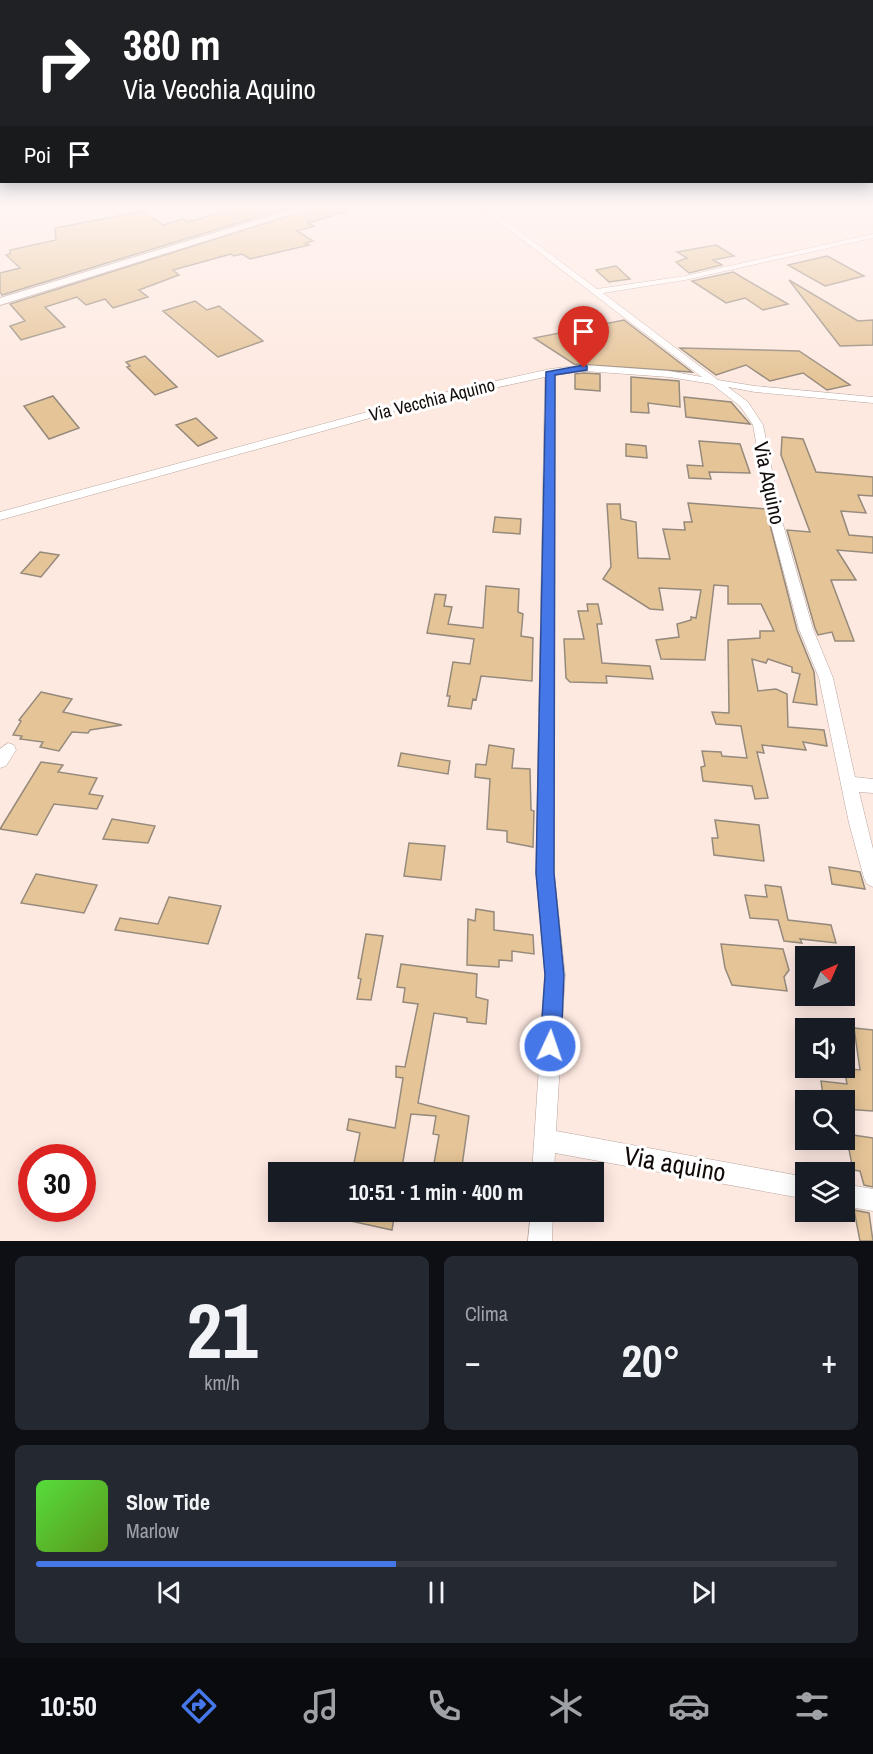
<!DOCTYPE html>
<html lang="it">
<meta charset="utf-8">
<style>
:root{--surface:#171b24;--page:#242831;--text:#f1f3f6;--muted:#9ea1a6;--line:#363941;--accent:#4677e8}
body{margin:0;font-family:"Archivo Narrow",sans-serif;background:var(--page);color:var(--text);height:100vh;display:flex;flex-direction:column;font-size:22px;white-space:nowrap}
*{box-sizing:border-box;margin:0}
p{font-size:20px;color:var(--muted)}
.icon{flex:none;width:33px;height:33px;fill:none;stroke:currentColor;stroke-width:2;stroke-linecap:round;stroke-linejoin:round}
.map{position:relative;height:1241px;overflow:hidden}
.side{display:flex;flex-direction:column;gap:15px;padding:15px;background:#0d0f14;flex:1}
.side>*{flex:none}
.guide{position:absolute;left:0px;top:0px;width:873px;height:183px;box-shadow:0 3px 15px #0003;background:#202124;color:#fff;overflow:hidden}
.needle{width:39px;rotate:45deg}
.fabs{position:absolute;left:795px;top:946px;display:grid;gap:12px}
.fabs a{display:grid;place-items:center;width:60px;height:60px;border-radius:0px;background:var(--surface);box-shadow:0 3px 15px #0003;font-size:30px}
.speed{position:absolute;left:18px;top:1144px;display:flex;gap:12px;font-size:30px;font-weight:700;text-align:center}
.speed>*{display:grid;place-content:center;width:78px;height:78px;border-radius:50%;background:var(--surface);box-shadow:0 3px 15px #0003;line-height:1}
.speed .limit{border:9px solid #d22;background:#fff;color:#111}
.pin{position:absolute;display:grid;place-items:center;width:51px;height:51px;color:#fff;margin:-62px -26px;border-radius:50% 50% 50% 0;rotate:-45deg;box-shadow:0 0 6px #0007}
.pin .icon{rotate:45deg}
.me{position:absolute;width:66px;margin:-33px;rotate:3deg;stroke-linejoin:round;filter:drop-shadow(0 0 4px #0008)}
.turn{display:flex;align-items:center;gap:21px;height:126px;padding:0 24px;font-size:27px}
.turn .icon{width:78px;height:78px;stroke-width:2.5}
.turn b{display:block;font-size:42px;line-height:51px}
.then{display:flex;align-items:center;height:57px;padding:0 24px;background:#0003;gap:12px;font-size:22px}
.big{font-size:45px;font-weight:700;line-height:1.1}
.side .widget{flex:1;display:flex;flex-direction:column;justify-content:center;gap:9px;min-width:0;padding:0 21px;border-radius:9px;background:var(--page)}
.side .dial{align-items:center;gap:0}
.dial b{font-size:78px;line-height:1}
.song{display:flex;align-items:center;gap:18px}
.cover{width:72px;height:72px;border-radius:9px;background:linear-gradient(135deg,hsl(110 70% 55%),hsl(90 70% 35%))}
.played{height:6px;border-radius:3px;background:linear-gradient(90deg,var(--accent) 45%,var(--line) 45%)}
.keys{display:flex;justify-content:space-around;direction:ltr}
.heat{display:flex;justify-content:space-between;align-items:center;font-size:33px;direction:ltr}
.side .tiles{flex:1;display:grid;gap:15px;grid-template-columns:1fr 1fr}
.widget:last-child{grid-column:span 2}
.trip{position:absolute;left:268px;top:1162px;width:336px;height:60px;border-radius:0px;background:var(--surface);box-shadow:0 3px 15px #0003;font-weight:700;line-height:60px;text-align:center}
.tab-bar{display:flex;height:96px;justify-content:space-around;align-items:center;background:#090b0e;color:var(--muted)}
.tab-bar .icon{width:42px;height:42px}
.tab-bar .selected{color:var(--accent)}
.tab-bar b{font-size:27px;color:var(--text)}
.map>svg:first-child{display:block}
.building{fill:#e5c497;stroke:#958a7b;stroke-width:1.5}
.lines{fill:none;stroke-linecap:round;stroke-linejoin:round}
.street-casing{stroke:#b9a59e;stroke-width:1}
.secondary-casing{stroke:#b9a59e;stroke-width:2}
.street{fill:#fff;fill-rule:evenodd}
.secondary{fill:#fff;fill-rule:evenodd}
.route{fill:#4677e8;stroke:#2e4d97;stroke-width:1.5}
.labels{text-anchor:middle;stroke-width:6;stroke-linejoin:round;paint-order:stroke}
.far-street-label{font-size:18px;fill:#120b09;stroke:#fff}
.street-label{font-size:21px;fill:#120b09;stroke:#fff}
.near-street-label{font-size:26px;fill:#120b09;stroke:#fff}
</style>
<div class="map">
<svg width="873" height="1241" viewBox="0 0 873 1241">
<rect width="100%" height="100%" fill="#fee9e1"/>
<path class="building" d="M 236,208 L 287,208 L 2,295 L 0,292 L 0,273 L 20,268 L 6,255 L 10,254 L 10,250 L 56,240 L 55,228 L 143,211 L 163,225 L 183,219 L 188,222 Z
M 313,208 L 344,208 L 345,212 L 308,223 L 314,226 L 297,231 L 313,241 L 305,243 L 309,245 L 250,259 L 242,254 L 234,256 L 231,254 L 173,270 L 179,275 L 139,290 L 148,297 L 113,308 L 105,299 L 86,305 L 77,297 L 45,307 L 65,327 L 21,340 L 10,326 L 25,321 L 10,304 Z
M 716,245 L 734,256 L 713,260 L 722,265 L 689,273 L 676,262 L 687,258 L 677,252 Z
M 827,256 L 864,276 L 825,286 L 788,265 Z
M 616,266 L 630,279 L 609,282 L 596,270 Z
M 733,272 L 788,304 L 763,310 L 745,298 L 726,303 L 692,281 Z
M 789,280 L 858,321 L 873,320 L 873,345 L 840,346 Z
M 195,301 L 207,310 L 219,306 L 263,341 L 218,357 L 163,311 Z
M 624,320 L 692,372 L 574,364 L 534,338 Z
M 680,348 L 799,351 L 850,385 L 827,390 L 803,373 L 770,381 L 746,365 L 716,375 Z
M 145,356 L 177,387 L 155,395 L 127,367 L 130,366 L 126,362 Z
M 584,373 L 600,374 L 600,391 L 575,389 L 575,374 Z
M 631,377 L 679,381 L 680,407 L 648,403 L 649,413 L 631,412 Z
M 53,396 L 79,428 L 49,439 L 24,406 Z
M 684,397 L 731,402 L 750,424 L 686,417 Z
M 196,418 L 217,438 L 198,446 L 176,425 Z
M 782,437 L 803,439 L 816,472 L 873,477 L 873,496 L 858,495 L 866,513 L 841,511 L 849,535 L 873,537 L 873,553 L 837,550 L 856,580 L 831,580 L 854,641 L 835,641 L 832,632 L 818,635 L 815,628 L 787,530 L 810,532 L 781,455 Z
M 699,441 L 740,444 L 750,473 L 709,472 L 711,479 L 689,478 L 687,465 L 703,466 Z
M 626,444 L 646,446 L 647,458 L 626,456 Z
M 688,503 L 766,509 L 797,630 L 814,672 L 817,705 L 793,702 L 800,674 L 792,672 L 792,667 L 768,659 L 766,663 L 752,659 L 758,691 L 776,689 L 787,694 L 788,727 L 824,730 L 827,746 L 803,742 L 806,750 L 762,745 L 764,753 L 757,752 L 768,798 L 755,799 L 752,786 L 703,781 L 701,767 L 705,766 L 702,751 L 721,752 L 722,756 L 747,758 L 741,726 L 716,724 L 712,712 L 729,713 L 728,640 L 760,638 L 760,631 L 774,631 L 761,604 L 728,604 L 728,586 L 714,585 L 705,660 L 661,659 L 656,640 L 679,637 L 677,624 L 691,620 L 691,617 L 696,618 L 701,590 L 659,588 L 663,610 L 650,609 L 603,579 L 611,567 L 607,504 L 620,504 L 621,519 L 636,522 L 638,558 L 670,559 L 663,529 L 685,530 L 684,522 L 692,522 Z
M 495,517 L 521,519 L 520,534 L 493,532 Z
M 40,552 L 59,555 L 41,577 L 21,573 Z
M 486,586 L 519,589 L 518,612 L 523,614 L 521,636 L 533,638 L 532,681 L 481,676 L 476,700 L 473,699 L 471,709 L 448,706 L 450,696 L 447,696 L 453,662 L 470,664 L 474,639 L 427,633 L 435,594 L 446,595 L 444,606 L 452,607 L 448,624 L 483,628 Z
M 587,604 L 598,604 L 602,624 L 597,624 L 602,663 L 650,666 L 653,679 L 606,676 L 607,683 L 570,682 L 566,678 L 564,639 L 584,639 L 578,611 L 588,611 Z
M 41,692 L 72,699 L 63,712 L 122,725 L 90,730 L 88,733 L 72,732 L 59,751 L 40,747 L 43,742 L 20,739 L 22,736 L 13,735 L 21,721 L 19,720 Z
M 489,745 L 514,749 L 512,768 L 530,769 L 531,810 L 534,811 L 533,847 L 507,842 L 507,831 L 487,829 L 490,779 L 475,777 L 476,764 L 486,765 Z
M 401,753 L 450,761 L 448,774 L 398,766 Z
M 41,762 L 63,765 L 58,772 L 97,778 L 89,794 L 103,796 L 97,809 L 54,804 L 37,835 L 0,829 Z
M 112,819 L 155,826 L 148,843 L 103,839 Z
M 715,820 L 759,825 L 764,861 L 714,855 L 712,838 L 718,838 Z
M 409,843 L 445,846 L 441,880 L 404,876 Z
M 829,867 L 860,872 L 865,889 L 832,884 Z
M 36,874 L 74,881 L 97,885 L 84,913 L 21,903 Z
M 765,885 L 781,887 L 788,920 L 831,925 L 836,943 L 800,939 L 802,943 L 784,941 L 778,920 L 750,918 L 745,895 L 767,897 Z
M 169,897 L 221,906 L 208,944 L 115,930 L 120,918 L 158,924 Z
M 476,909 L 494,912 L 494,930 L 533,935 L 534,954 L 512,951 L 512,961 L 499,960 L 499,967 L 467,965 L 468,919 L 475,921 Z
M 366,934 L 383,936 L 371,1000 L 357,999 L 361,979 L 358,978 Z
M 721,944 L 783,949 L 789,970 L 784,977 L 787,991 L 732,985 L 725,968 Z
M 401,964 L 477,974 L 476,997 L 488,1000 L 486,1024 L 467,1022 L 467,1018 L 434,1013 L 418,1103 L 469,1116 L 461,1173 L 433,1169 L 439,1135 L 433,1134 L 436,1116 L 411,1114 L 401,1173 L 352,1173 L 360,1133 L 347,1130 L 349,1119 L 395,1128 L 403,1078 L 396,1077 L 396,1066 L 405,1067 L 418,1004 L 403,1002 L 405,988 L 397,987 Z
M 854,1028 L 873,1030 L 873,1111 L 844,1109 L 844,1101 L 824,1101 L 821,1081 L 847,1084 L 844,1068 L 860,1070 Z
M 846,1134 L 873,1138 L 873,1187 L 864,1185 L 860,1171 L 853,1170 Z
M 854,1210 L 869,1213 L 873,1241 L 860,1241 Z
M 332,1212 L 395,1212 L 392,1230 L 332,1217 Z"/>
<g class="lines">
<defs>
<path id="street" d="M 481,208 L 489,208 L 597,289 L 685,276 L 873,234 L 873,238 L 685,280 L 603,293 L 718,380 L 755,386 L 873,397 L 873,403 L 755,392 L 728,387 L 748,402 L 763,425 L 782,521 L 813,629 L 833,678 L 855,777 L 873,779 L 873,793 L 859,792 L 873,849 L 873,887 L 867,884 L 864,878 L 849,823 L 819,678 L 799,629 L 770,521 L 753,425 L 740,406 L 712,384 L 669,377 L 584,371 L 555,375 L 554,873 L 565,975 L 556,1131 L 806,1177 L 806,1199 L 555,1153 L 554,1173 L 532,1173 L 545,975 L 536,873 L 545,377 L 421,404 L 0,520 L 0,512 L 415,399 L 550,369 L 584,365 L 669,371 L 702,377 Z
M 8,743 L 14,745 L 16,750 L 6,766 L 0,768 L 0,749 Z
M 844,1184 L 873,1189 L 873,1211 L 844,1206 Z
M 531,1212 L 553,1212 L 552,1241 L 528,1241 Z"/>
<path id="secondary" d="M 296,208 L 311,208 L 0,305 L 0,298 Z"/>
</defs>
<use href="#street" class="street-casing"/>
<use href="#secondary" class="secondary-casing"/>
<use href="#street" class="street"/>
<use href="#secondary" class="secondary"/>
</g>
<linearGradient id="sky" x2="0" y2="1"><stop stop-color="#78abd8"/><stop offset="0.54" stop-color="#fff5f2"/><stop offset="1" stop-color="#fff5f2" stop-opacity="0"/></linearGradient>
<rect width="873" height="382" fill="url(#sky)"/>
<path class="route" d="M 584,365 L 587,366 L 587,370 L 555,375 L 554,873 L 564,975 L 561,1046 L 558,1053 L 550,1056 L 543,1053 L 540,1046 L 545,975 L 536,873 L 546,372 Z"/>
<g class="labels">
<g class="far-street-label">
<text transform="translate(432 400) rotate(-14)" y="6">Via Vecchia Aquino</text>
</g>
<g class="street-label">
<text transform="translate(769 483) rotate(78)" y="7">Via Aquino</text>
</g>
<g class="near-street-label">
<text transform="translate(675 1164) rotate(10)" y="9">Via aquino</text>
</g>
</g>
</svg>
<div class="fabs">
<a><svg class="needle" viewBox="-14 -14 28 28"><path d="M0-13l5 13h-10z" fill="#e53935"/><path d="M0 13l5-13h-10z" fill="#9ea1a6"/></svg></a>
<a><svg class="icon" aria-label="sound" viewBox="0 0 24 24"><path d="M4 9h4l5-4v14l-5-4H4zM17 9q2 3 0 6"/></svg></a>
<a><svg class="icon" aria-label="search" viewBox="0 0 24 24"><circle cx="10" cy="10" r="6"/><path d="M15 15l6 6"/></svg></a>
<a><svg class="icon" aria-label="layers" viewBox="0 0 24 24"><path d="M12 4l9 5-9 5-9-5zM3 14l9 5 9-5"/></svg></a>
</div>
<div class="speed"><div class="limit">30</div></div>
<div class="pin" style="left:584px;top:368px;background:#d93025"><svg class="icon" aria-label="arrive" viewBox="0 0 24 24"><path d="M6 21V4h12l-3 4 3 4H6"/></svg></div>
<svg class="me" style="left:550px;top:1046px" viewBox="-20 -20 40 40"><circle r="17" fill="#4677e8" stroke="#fff" stroke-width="3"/><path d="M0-11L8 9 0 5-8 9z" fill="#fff"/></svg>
<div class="trip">10:51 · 1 min · 400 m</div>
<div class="guide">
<div class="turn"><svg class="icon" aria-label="right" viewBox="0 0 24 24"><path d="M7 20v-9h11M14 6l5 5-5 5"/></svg><div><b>380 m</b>Via Vecchia Aquino</div></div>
<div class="then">Poi<svg class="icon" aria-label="arrive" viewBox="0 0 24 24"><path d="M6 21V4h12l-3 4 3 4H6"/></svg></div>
</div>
</div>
<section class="side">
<div class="tiles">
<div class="widget dial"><b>21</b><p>km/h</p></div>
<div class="widget"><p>Clima</p>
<div class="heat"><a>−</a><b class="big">20°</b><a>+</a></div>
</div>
<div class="widget">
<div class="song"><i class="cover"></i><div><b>Slow Tide</b><p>Marlow</p></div></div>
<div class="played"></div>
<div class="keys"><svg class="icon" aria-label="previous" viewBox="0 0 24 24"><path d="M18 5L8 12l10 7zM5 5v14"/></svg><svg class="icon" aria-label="pause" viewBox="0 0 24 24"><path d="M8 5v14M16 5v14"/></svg><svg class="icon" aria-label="next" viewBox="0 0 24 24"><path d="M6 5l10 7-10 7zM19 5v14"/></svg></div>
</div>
</div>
</section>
<nav class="tab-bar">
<b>10:50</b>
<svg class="icon selected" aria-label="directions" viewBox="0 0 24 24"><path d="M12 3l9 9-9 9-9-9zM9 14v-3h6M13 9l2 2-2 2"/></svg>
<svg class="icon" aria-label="music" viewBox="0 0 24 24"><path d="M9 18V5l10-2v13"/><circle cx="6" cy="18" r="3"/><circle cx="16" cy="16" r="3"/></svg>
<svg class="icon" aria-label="phone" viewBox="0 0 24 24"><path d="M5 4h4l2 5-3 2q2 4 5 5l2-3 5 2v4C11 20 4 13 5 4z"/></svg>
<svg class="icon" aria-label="climate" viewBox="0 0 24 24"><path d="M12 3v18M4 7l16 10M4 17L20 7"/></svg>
<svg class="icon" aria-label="car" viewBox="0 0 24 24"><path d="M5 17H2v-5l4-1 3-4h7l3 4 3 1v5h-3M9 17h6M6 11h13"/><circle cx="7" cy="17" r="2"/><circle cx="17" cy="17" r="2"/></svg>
<svg class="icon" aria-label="filters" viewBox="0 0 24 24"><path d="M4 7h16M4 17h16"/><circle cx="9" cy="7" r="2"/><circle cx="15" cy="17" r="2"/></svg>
</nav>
